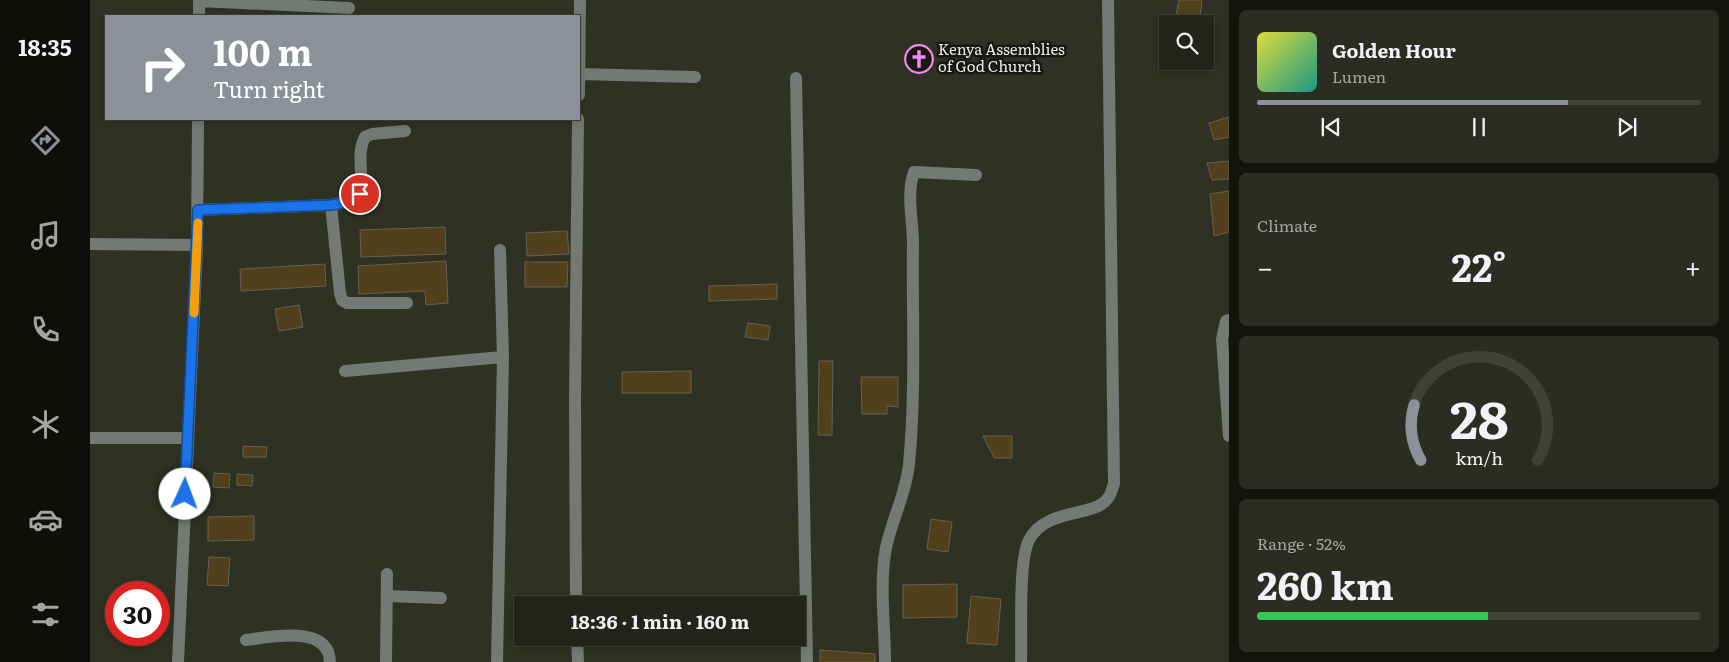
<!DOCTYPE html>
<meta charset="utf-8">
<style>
:root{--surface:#23251a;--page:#2b2d23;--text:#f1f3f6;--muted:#a3a5a2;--line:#404239;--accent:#8c9099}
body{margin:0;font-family:Literata,serif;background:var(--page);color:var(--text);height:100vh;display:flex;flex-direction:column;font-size:19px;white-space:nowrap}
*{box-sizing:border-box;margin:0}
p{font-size:16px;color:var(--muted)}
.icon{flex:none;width:28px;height:28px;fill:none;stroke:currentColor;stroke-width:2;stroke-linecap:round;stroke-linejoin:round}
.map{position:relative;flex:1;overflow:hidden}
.drawer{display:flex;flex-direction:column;gap:10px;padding:10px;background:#13140e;width:500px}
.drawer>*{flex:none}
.hud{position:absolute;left:15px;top:15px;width:475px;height:105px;border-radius:0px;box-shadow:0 2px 8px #0003,0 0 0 1px var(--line);background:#8c9099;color:#fff;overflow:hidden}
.tools{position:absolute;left:1069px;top:15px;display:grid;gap:10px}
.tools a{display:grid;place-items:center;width:55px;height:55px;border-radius:0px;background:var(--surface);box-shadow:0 2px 8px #0003,0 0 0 1px var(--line);font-size:25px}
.speed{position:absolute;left:15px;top:581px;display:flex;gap:10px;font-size:25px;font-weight:700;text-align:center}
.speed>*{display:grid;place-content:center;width:65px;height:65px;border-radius:50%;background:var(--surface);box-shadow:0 2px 8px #0003,0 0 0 1px var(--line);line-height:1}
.speed .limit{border:8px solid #d22;background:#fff;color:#111}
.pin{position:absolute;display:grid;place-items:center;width:42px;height:42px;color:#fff;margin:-21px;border:2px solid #fff;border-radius:50%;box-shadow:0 1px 5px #0007}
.me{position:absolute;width:55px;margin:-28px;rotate:2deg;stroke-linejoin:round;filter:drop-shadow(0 0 4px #0008)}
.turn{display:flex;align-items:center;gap:18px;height:105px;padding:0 25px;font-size:22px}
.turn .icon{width:65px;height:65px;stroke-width:2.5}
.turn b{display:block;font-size:35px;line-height:42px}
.big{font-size:38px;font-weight:700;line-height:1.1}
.drawer .widget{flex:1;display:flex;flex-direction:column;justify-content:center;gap:8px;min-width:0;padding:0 18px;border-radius:8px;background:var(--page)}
.drawer .dial{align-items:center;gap:0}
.dial svg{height:130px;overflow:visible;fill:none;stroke:var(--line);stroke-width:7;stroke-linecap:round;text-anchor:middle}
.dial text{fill:var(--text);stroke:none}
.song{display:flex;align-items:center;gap:15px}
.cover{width:60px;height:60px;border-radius:8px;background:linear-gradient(135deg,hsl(60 70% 55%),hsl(170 70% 35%))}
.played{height:5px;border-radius:2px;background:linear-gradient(90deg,var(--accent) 70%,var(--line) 70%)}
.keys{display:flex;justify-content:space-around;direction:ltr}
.heat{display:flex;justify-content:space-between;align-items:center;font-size:28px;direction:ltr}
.charge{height:8px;border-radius:4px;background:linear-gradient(90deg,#34c759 52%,var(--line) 0)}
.trip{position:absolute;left:424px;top:596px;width:292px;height:50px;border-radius:0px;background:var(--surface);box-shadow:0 2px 8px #0003,0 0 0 1px var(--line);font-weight:700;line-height:50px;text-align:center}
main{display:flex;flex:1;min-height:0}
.dock{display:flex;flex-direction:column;width:90px;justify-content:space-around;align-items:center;background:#0e0f0a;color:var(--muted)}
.dock .icon{width:35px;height:35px}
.dock .selected{color:var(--accent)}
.dock b{font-size:22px;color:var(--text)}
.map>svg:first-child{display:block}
.building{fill:#50401c;stroke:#676051}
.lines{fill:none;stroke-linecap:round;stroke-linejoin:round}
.minor{stroke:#737973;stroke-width:12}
.route-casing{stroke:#114b97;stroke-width:12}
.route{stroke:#1a73e8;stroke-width:9}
.slow{stroke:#f59e0b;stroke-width:9}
.labels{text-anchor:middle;stroke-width:5;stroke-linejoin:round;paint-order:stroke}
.poi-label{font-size:15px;fill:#ebede4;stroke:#171812;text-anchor:start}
</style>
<main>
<nav class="dock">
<b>18:35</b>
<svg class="icon selected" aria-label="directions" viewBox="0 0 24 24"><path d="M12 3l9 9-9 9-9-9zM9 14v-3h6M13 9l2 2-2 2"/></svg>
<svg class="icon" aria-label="music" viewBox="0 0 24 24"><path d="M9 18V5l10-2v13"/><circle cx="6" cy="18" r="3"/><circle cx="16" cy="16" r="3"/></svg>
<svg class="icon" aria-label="phone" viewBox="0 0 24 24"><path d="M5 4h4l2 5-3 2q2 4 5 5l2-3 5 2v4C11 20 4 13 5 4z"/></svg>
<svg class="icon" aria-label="climate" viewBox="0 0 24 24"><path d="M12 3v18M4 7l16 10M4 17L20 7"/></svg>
<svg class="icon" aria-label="car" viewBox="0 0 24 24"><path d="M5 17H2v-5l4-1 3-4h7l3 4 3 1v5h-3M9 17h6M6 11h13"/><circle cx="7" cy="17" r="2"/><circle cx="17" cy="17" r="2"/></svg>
<svg class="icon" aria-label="filters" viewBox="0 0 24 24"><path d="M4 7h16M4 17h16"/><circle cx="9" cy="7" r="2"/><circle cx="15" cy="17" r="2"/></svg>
</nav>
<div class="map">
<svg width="1139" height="662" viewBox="0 0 1139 662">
<rect width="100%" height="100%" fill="#2f3123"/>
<path class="building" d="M 1089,0 L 1112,0 L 1110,18 L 1085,20 Z
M 1139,117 L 1139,137 L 1124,140 L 1119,123 Z
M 1139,161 L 1139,179 L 1122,180 L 1117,163 Z
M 1139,191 L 1139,232 L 1124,236 L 1120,194 Z
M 355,227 L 356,254 L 271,257 L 270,230 Z
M 477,231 L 479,254 L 437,256 L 436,233 Z
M 356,261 L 358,303 L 336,305 L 335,291 L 269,294 L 268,266 Z
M 435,262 L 478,262 L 477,287 L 435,287 Z
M 235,264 L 236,286 L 151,291 L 150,269 Z
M 687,284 L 687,299 L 619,301 L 619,286 Z
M 209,305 L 213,327 L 189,331 L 185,309 Z
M 658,323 L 680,326 L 678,340 L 655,337 Z
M 729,361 L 743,361 L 742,435 L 728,435 Z
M 601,371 L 601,393 L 532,393 L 532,372 Z
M 771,377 L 808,377 L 808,407 L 797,406 L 797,414 L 772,414 Z
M 893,436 L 922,436 L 922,458 L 904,458 Z
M 153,446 L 177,447 L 176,457 L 153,457 Z
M 124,473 L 140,474 L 139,488 L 123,487 Z
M 147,474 L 163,475 L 162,486 L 147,485 Z
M 164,516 L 164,540 L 118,541 L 118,517 Z
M 841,519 L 862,522 L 858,552 L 837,549 Z
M 119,557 L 140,558 L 138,586 L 117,585 Z
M 867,584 L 867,617 L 813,618 L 813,585 Z
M 881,596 L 911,599 L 907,645 L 877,643 Z
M 730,650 L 785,654 L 785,662 L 730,662 Z"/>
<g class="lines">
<path class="minor" d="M 109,1 L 259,8
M 109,16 L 109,0
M 489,74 L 605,77
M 706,78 L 717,662
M 489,95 L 490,0
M 241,205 L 250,293 L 252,300 L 257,303 L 317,303
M 108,210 L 241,205 L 266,200 C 278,181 264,157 275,137 L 282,134 L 315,131
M 0,244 L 107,245
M 1139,320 L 1136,321 L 1132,339 L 1139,436
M 255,371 L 413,357
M 0,438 L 97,438
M 297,596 L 351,598
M 486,605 L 485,400 L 488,119
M 487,638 L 488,662
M 156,640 C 181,637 239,624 240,662
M 88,662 L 107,245 L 108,119
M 296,662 L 297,574
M 407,662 L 413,357 L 410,250
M 795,662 C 795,625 789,584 796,548 C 802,519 816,494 819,464 C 826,391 822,317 823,243 C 823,220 816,194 824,172 L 886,175
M 931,662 C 932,635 928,561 939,540 C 956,507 1005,518 1018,498 C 1021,495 1022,489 1024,484 L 1018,0"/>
</g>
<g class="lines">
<defs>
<path id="route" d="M 95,494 L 108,210 L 242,205 L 266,200 L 270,194"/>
</defs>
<use href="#route" class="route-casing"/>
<use href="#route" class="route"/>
<path class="slow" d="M 104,313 L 108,223"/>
</g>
<defs>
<symbol id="church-ring" viewBox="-11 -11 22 22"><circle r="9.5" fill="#171812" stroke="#f489f1" stroke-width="1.5"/><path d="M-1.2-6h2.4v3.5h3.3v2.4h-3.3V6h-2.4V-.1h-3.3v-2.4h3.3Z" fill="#f489f1"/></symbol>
</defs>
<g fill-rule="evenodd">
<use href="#church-ring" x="813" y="43" width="32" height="32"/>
</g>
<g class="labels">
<g class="poi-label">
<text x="848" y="55">Kenya Assemblies<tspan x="848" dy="17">of God Church</tspan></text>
</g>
</g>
</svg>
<div class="tools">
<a><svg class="icon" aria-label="search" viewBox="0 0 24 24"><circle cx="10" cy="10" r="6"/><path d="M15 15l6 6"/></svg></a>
</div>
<div class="speed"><div class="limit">30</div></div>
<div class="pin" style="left:270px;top:194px;background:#d93025"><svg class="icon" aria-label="arrive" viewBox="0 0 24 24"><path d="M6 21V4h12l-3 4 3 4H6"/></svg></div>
<svg class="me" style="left:95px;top:494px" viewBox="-20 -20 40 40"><circle r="19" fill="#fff"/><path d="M0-13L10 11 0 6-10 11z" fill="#1a73e8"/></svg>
<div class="trip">18:36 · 1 min · 160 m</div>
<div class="hud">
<div class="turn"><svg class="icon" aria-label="right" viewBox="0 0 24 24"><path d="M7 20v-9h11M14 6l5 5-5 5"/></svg><div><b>100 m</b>Turn right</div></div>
</div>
</div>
<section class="drawer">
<div class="widget">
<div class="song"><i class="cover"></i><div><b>Golden Hour</b><p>Lumen</p></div></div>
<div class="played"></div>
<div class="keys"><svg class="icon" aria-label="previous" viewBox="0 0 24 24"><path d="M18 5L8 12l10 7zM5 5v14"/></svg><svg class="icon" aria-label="pause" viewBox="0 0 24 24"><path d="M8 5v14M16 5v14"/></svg><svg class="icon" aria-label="next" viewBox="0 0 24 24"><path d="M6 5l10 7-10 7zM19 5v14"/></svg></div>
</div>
<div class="widget"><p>Climate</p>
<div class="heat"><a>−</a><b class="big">22°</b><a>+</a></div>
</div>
<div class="widget dial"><svg viewBox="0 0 100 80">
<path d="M14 69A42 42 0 1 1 86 69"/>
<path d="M14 69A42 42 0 0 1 10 35" stroke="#8c9099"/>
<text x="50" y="56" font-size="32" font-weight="700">28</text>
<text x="50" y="72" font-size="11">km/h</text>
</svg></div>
<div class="widget"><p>Range · 52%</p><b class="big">260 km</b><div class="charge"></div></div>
</section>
</main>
